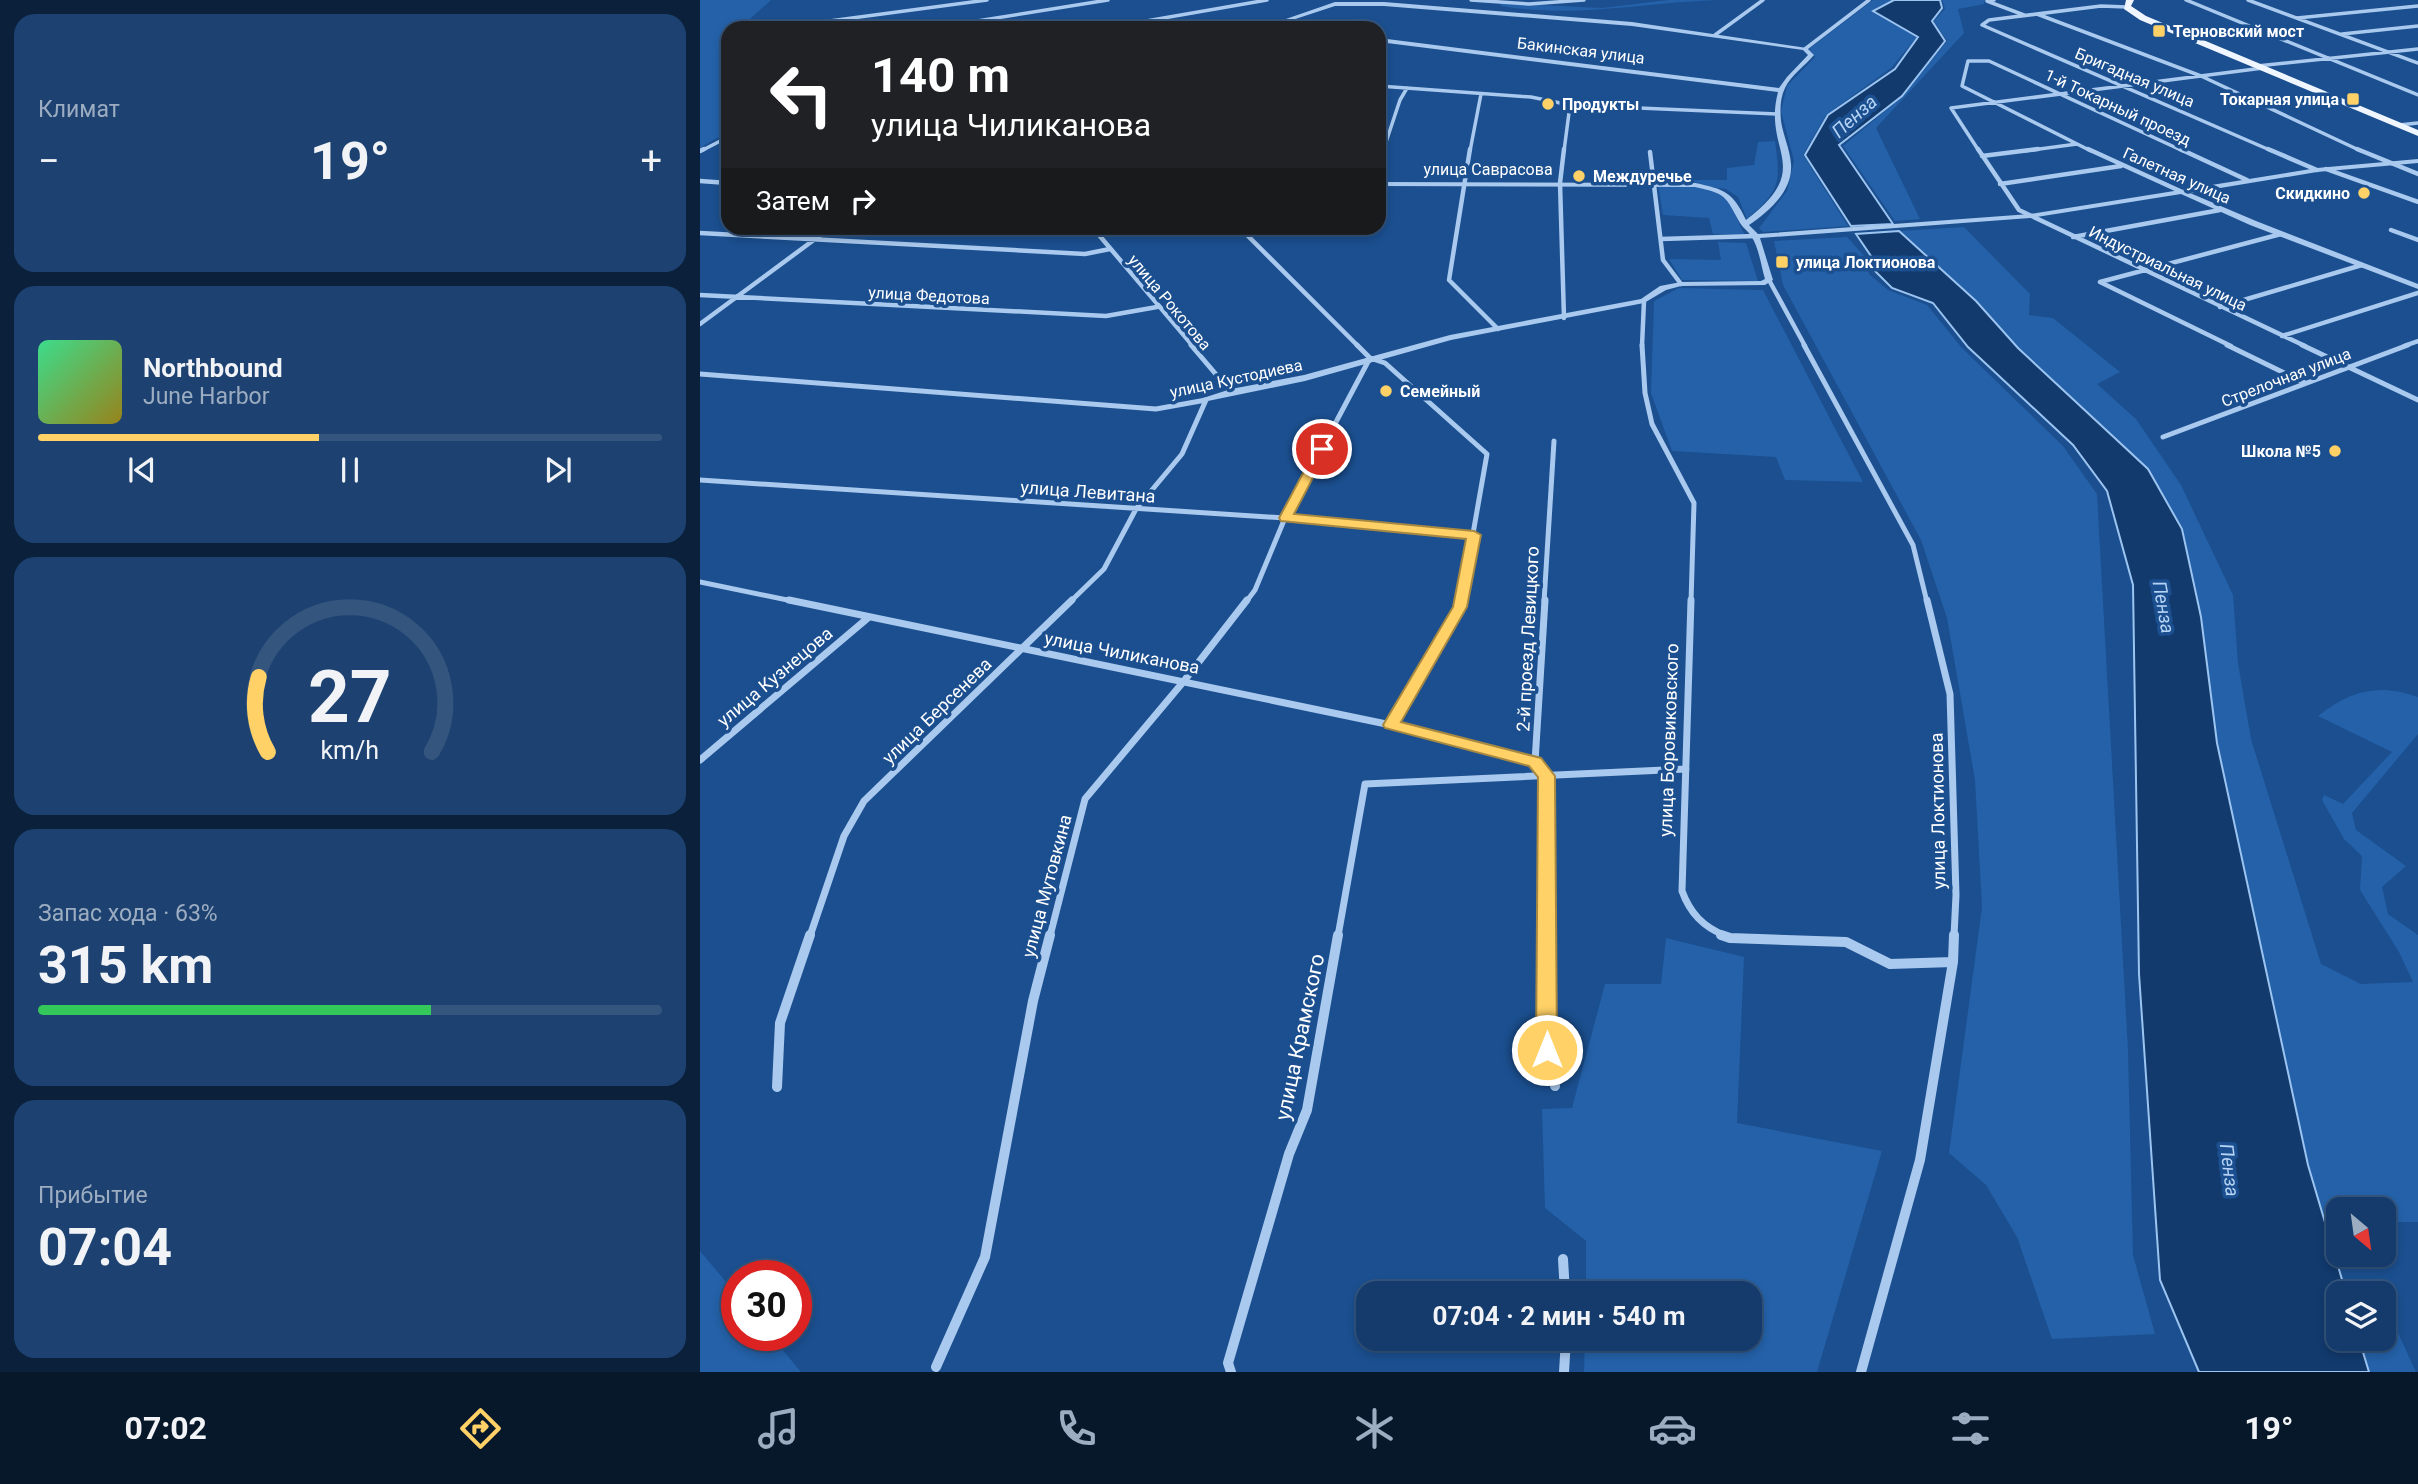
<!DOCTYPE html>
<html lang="ru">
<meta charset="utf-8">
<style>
:root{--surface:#143b6b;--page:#1d4271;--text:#f1f3f6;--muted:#9dadc1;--line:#33557e;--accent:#ffd166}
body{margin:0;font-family:Roboto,sans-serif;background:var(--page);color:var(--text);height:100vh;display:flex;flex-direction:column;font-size:26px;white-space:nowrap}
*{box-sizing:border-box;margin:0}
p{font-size:23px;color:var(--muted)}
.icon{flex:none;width:38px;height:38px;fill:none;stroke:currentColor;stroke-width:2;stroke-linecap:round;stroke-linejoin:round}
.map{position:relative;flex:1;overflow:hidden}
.drawer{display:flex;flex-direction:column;gap:14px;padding:14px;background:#0b203b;width:700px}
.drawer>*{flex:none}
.banner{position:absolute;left:21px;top:21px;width:665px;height:214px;border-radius:21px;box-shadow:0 4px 10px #0003,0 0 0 2px var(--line);background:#202124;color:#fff;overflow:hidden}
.needle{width:46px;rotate:151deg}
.tools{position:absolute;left:1626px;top:1197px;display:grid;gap:14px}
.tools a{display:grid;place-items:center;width:70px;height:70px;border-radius:14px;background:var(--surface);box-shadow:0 4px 10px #0003,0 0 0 2px var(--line);font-size:35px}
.speed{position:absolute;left:21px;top:1260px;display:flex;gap:14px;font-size:35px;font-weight:700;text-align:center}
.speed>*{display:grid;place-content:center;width:91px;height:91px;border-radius:50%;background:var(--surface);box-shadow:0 4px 10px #0003,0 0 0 2px var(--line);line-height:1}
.speed .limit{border:10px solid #d22;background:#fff;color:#111}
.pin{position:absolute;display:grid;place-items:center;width:60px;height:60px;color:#fff;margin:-30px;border:4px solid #fff;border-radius:50%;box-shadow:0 2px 7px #0007}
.me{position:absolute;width:77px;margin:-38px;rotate:0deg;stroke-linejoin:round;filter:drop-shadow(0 0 5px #0008)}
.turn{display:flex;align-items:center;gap:24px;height:147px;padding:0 35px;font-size:32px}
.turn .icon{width:91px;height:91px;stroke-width:2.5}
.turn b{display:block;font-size:49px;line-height:60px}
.then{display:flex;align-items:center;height:66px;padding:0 35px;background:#0003;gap:14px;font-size:26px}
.big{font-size:52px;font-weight:700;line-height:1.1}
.drawer .tile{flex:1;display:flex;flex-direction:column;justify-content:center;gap:10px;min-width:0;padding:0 24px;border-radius:21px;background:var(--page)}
.drawer .dial{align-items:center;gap:0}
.dial svg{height:182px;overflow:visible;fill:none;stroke:var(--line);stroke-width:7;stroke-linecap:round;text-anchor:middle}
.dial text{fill:var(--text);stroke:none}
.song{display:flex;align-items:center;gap:21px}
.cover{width:84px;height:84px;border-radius:10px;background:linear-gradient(135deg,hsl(150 70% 55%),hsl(50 70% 35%))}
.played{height:7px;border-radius:4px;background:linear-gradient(90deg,var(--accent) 45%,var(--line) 45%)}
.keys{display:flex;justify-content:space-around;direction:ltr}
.heat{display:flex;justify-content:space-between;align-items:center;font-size:38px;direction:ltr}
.charge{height:10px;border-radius:5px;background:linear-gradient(90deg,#34c759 63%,var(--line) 0)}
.trip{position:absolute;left:656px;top:1281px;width:406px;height:70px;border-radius:21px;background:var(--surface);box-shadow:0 4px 10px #0003,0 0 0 2px var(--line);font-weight:700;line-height:70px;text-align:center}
.tabs{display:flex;height:112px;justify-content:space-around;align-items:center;background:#08182b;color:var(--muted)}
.tabs .icon{width:49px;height:49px}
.tabs .on{color:var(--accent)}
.tabs b{font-size:32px;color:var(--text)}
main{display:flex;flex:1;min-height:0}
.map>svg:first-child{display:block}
.green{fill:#2461a8}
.water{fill:#123a6d;stroke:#9cc4f0;stroke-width:2}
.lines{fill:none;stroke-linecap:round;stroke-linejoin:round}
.minor-far4{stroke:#a9c9ee;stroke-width:3.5}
.minor-far3{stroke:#a9c9ee;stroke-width:4.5}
.minor-far2{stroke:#a9c9ee;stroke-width:5}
.minor-far1{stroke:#a9c9ee;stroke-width:7}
.minor{stroke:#a9c9ee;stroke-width:10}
.tertiary{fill:#a9c9ee;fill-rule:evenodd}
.primary{fill:#f0f6ff;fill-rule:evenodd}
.route{fill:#ffd166;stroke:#a68842;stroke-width:2}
.poi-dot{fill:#ffd166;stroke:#1b4f8f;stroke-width:2.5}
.labels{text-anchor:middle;stroke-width:7;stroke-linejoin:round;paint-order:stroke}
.far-poi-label{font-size:16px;font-weight:bold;fill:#fff;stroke:#1b4f8f;text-anchor:start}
.far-street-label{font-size:16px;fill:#fff;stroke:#1b4f8f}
.street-label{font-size:18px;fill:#fff;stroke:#1b4f8f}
.water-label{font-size:19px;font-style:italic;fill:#b5d3f5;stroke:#1b4f8f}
.near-street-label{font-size:21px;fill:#fff;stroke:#1b4f8f}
</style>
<main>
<section class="drawer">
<div class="tile"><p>Климат</p>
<div class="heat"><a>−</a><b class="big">19°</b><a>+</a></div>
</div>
<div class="tile">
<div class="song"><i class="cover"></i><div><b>Northbound</b><p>June Harbor</p></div></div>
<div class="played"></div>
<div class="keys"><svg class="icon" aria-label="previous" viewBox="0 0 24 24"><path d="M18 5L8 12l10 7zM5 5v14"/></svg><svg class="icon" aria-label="pause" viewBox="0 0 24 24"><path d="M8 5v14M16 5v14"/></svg><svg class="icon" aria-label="next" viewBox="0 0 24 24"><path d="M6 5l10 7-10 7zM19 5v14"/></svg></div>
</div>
<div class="tile dial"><svg viewBox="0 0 100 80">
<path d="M14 69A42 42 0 1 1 86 69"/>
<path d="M14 69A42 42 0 0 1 10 36" stroke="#ffd166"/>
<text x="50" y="56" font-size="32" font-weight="700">27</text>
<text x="50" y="72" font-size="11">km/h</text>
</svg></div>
<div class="tile"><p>Запас хода · 63%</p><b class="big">315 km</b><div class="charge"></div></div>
<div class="tile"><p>Прибытие</p><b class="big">07:04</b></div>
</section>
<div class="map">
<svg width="1718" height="1372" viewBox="0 0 1718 1372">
<rect width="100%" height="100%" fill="#1b4f8f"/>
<path class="green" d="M 0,0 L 71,0 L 40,28 L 28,28 L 28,125 L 22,135 L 0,148 Z
M 968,0 L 1019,0 C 946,2 875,19 802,6 L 798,3 L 902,8 Z
M 1173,0 L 1192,0 L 1171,11 L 1217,37 L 1191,68 L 1126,115 L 1103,155 L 1148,226 L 1063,232 L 1059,228 L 1087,191 L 1094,161 L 1081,111 L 1087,86 L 1115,57 L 1109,49 Z
M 1242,0 L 1285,0 L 1284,4 L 1258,9 L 1264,33 L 1176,128 L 1220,219 L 1195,221 L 1143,146 L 1202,97 L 1247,41 L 1234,21 L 1245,9 Z
M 1075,141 C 1081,183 1080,191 1047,219 L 1038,197 L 1026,189 L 958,180 L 1027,180 L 1027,168 L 1054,165 L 1058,142 Z
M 958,185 C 977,186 1015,183 1028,200 C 1035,210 1038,224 1045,235 L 1013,234 L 1009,218 L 963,215 Z
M 1264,227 L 1330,294 L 1329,315 L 1353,318 L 1420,372 L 1397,384 L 1436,419 L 1481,485 L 1533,595 L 1538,663 L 1551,739 L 1621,964 L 1661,984 L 1713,982 L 1699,952 L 1660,890 L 1662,856 L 1644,839 L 1622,800 L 1624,795 L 1643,804 L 1692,752 L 1618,716 C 1651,690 1679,683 1718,697 L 1718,734 L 1652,813 L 1656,830 L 1706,866 L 1682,887 L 1688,914 L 1718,935 L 1718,1222 L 1684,1222 L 1684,1209 L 1638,1209 L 1638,1223 L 1625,1223 L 1608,1165 L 1517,743 L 1501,617 L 1482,529 L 1448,469 L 1318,348 L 1276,301 L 1199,231 Z
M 1147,237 L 1167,259 L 1169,274 L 1188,290 L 1227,305 L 1262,348 L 1363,446 L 1397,494 L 1428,1050 L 1433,1255 L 1455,1334 L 1352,1339 L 1317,1237 L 1286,1185 L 1249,1153 L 1282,907 L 1275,780 L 1247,618 L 1221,540 L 1083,285 L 1074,241 Z
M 1018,242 L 1046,243 L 1058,281 L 982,280 L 969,259 L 1021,260 Z
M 979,288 L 1063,290 L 1163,482 L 1085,480 L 1076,457 L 972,451 L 951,393 L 954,301 Z
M 966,938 L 1044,957 L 1037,1123 L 1182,1151 L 1117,1372 L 884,1372 L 885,1339 L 1050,1339 L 1050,1293 L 886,1293 L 886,1241 L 845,1208 L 842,1109 L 872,1108 L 905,984 L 961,984 Z
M 0,1251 L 37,1295 L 37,1335 L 70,1335 L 101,1372 L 0,1372 Z
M 1684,1307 L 1687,1309 L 1716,1372 L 1669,1372 L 1659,1339 L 1684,1339 Z"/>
<path class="water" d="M 1194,0 L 1240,0 L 1242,8 L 1232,21 L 1245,41 L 1202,96 L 1139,145 L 1193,224 L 1151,226 L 1105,155 L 1128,115 L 1195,69 L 1218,37 L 1173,11 Z
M 1199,231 L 1276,301 L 1318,348 L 1448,469 L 1482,529 L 1501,617 L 1517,743 L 1608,1165 L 1646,1293 L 1638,1293 L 1638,1339 L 1659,1339 L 1669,1372 L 1499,1372 L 1460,1280 L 1439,974 L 1433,585 L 1407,491 L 1373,445 L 1268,347 L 1233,303 L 1192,288 L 1175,271 L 1173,259 L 1156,234 Z"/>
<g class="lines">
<path class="minor-far4" d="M 771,0 L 829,4 L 884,0
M 1294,0 L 1287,1 L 1324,15
M 1486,0 L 1718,95
M 1548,0 L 1718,63
M 1337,14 L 1501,76 L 1661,151
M 1597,18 L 1718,6
M 1282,25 L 1572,151
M 1282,25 L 1289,20 L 1401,6 L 1427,7
M 77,28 L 287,0
M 233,28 L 408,0
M 406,28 L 567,0
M 560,28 L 569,26
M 1642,34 L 1718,26
M 1015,35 L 1063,0
M 1105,49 L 1169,0
M 1557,66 L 1718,49
M 679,86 L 831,97 L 870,105 L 1077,114
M 1699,125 L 1718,123
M 1,151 L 28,137
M 683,151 L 700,100 L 707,88
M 770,151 L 781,94
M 864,151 L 870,105
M 1279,151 L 1251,108 L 1563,68
M 1324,151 L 1377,144
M 1391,151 L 1262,86 L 1268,61 L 1289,61 L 1483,151"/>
<path class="minor-far3" d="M 770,149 L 749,280 L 798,329
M 1278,149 L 1319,210 L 1605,346
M 1388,149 L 1480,191
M 1480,149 L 1547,180
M 1568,149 L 1617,170
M 1657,149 L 1718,174
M 0,151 L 4,149
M 950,152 L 963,260 L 981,284
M 1282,156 L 1338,149
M 679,163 L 684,149
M 1626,169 L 1718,202
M 0,181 L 28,183
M 1300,184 L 1421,166
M 393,228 L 493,346
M 540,228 L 658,346
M 1691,230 L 1718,240
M 0,233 L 385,254 L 410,249
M 1373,237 L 1520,210
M 961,239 L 1056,236
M 1069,280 L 1105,346
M 0,295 L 406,316 L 457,307
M 1520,307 L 1662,265
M 864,318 L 860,183 L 864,149
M 0,324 L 130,228
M 1582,336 L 1718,293
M 942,346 L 944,301
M 1531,346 L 1400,282 L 1581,234
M 1704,346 L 1718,341"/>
<path class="minor-far2" d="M 491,345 L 531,392
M 657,345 L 670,358 L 685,363 L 787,454 L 761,602
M 942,345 L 945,393 L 952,424 L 994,503 L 991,602
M 1104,345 L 1213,545 L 1227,602
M 1527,345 L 1605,383
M 1602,345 L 1718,400
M 0,374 L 456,409 L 506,400
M 1463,437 L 1708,345
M 0,480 L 585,518 L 774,535
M 0,582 L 97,602
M 370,602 L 404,569 L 436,509 L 482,454 L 506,400
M 546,602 L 555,590 L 585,518 L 670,358
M 844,602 L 854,441"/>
<path class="minor-far1" d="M 89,600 L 691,725 L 835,762
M 845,600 L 835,762 L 847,776 L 847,936
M 991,600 L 982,891 C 990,913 1003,927 1026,936
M 1227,600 L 1250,694 L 1256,895 L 1254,936
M 691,725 L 760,607 L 761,600
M 0,760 L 169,617
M 110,936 L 144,836 L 164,801 L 372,600
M 350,936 L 385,799 L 484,681 L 547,600
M 638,936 L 665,784 L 986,769"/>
<path class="minor" d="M 847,935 L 847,1050 L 855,1086
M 1021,935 L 1030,938 L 1146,942 L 1190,964 L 1253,962
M 77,1087 L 80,1023 L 110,935
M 863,1259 L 865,1293
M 236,1367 L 285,1257 L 333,1001 L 350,935
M 531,1372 L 528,1363 L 589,1154 L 607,1110 L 638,935
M 864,1372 L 866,1339
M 1161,1372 L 1220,1160 L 1253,962 L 1254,935"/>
<path class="tertiary" d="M 635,2 L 684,2 L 932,22 L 1107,48 L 1114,55 C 1105,66 1091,75 1085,88 C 1080,98 1080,110 1081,121 C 1083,135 1090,149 1091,164 C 1093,191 1069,211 1049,225 L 1058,234 L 1330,214 L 1617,168 L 1718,159 L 1718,163 L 1617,172 L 1490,193 L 1556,221 L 1718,284 L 1718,289 L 1550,225 L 1481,194 L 1330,218 L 1060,238 L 1073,280 L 1065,285 L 981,286 L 966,290 L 944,303 L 751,340 L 605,381 L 503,402 L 503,398 L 531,389 L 604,375 L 750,335 L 941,299 L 960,286 L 981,282 L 1061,281 L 1065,279 C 1061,266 1059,247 1051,236 C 1048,231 1043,228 1040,223 C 1025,196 1027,194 995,187 L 679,186 L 679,182 L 995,183 C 1024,189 1033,192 1046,220 C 1116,167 1062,152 1078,92 L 679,42 L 679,38 L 1079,88 L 1087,77 L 1108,55 L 1103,50 L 932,26 L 684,6 L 635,6 L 571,27 L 566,26 Z"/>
<path class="primary" d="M 1426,0 L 1434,0 L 1431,6 L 1446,16 L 1718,130 L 1718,136 L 1440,20 L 1424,9 Z"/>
</g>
<path class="route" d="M 622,446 L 628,449 L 594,514 L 774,531 L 781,535 L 767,607 L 701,722 L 841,758 L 855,776 L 857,1050 L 854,1056 L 847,1058 L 839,1056 L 836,1050 L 838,777 L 829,766 L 685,728 L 683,725 L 753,607 L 766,539 L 581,521 L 579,518 L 616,449 Z"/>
<g class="poi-dot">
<rect x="1452" y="24" width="14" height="14" rx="3.5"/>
<rect x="1646" y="92" width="14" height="14" rx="3.5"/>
<circle cx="848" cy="104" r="7"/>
<circle cx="879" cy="176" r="7"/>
<circle cx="1664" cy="193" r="7"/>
<rect x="1075" y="255" width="14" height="14" rx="3.5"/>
<circle cx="686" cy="391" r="7"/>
<circle cx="1635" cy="451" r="7"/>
</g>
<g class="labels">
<g class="far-poi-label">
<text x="1473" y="37">Терновский мост</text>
<text x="1639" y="105" text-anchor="end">Токарная улица</text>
<text x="862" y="110">Продукты</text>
<text x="893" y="182">Междуречье</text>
<text x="1650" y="199" text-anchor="end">Скидкино</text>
<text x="1096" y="268">улица Локтионова</text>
<text x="700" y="397">Семейный</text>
<text x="1621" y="457" text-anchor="end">Школа №5</text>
</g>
<g class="far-street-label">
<text transform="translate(881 50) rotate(7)" y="6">Бакинская улица</text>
<text transform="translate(1435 77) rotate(23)" y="6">Бригадная улица</text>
<text transform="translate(1418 107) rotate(25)" y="6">1-й Токарный проезд</text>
<text x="788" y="175">улица Саврасова</text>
<text transform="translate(1477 175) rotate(24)" y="6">Галетная улица</text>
<text transform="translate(1468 268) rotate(26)" y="6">Индустриальная улица</text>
<text transform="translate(229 295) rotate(3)" y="6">улица Федотова</text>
<text transform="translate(470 302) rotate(50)" y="6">улица Рокотова</text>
<text transform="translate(1586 377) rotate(-21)" y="6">Стрелочная улица</text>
<text transform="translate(536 378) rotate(-12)" y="6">улица Кустодиева</text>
</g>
<g class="street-label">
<text transform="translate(388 492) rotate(4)" y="6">улица Левитана</text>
<text transform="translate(828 639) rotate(-87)" y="6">2-й проезд Левицкого</text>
<text transform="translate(422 653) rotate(11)" y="6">улица Чиликанова</text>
<text transform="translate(75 677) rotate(-40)" y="6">улица Кузнецова</text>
<text transform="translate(237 711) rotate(-44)" y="6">улица Берсенева</text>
<text transform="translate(969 740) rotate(-88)" y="6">улица Боровиковского</text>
<text transform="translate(1238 811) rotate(-91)" y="6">улица Локтионова</text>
<text transform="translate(347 886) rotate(-75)" y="6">улица Мутовкина</text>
</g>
<g class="water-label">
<text transform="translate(1154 116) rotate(-42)" y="7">Пенза</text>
<text transform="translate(1464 607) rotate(80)" y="7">Пенза</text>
<text transform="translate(1530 1170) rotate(83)" y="7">Пенза</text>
</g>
<g class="near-street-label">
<text transform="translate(600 1037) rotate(-78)" y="7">улица Крамского</text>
</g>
</g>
</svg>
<div class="tools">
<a><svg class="needle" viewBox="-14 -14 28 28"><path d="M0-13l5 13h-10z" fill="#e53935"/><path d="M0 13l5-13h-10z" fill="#9dadc1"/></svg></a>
<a><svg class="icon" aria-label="layers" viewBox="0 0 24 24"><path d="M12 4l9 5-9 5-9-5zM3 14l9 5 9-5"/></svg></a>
</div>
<div class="speed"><div class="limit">30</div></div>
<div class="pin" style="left:622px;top:449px;background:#d93025"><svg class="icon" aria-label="arrive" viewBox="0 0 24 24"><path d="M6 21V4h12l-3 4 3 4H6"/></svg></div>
<svg class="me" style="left:847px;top:1050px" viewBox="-20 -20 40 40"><circle r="17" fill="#ffd166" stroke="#fff" stroke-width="3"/><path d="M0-11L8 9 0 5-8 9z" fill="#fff"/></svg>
<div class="trip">07:04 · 2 мин · 540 m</div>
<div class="banner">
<div class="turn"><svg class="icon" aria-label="left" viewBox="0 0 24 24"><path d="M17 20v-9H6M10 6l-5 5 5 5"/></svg><div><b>140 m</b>улица Чиликанова</div></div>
<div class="then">Затем<svg class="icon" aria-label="right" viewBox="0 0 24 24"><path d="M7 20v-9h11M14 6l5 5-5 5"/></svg></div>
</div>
</div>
</main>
<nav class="tabs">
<b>07:02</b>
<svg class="icon on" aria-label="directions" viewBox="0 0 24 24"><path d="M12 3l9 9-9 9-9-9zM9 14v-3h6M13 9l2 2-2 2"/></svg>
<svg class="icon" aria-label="music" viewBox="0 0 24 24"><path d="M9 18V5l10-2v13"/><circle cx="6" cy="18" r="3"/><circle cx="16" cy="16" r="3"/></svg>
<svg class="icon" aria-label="phone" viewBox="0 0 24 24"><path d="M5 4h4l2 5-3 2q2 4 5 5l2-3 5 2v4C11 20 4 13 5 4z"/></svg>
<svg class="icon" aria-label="climate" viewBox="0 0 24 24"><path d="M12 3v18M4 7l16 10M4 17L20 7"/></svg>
<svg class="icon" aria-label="car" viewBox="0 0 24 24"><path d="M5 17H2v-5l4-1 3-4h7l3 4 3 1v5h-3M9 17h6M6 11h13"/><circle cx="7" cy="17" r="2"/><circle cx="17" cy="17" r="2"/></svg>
<svg class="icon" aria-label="filters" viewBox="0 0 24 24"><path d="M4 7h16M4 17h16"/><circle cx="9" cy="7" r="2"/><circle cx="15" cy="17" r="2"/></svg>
<b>19°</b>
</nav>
